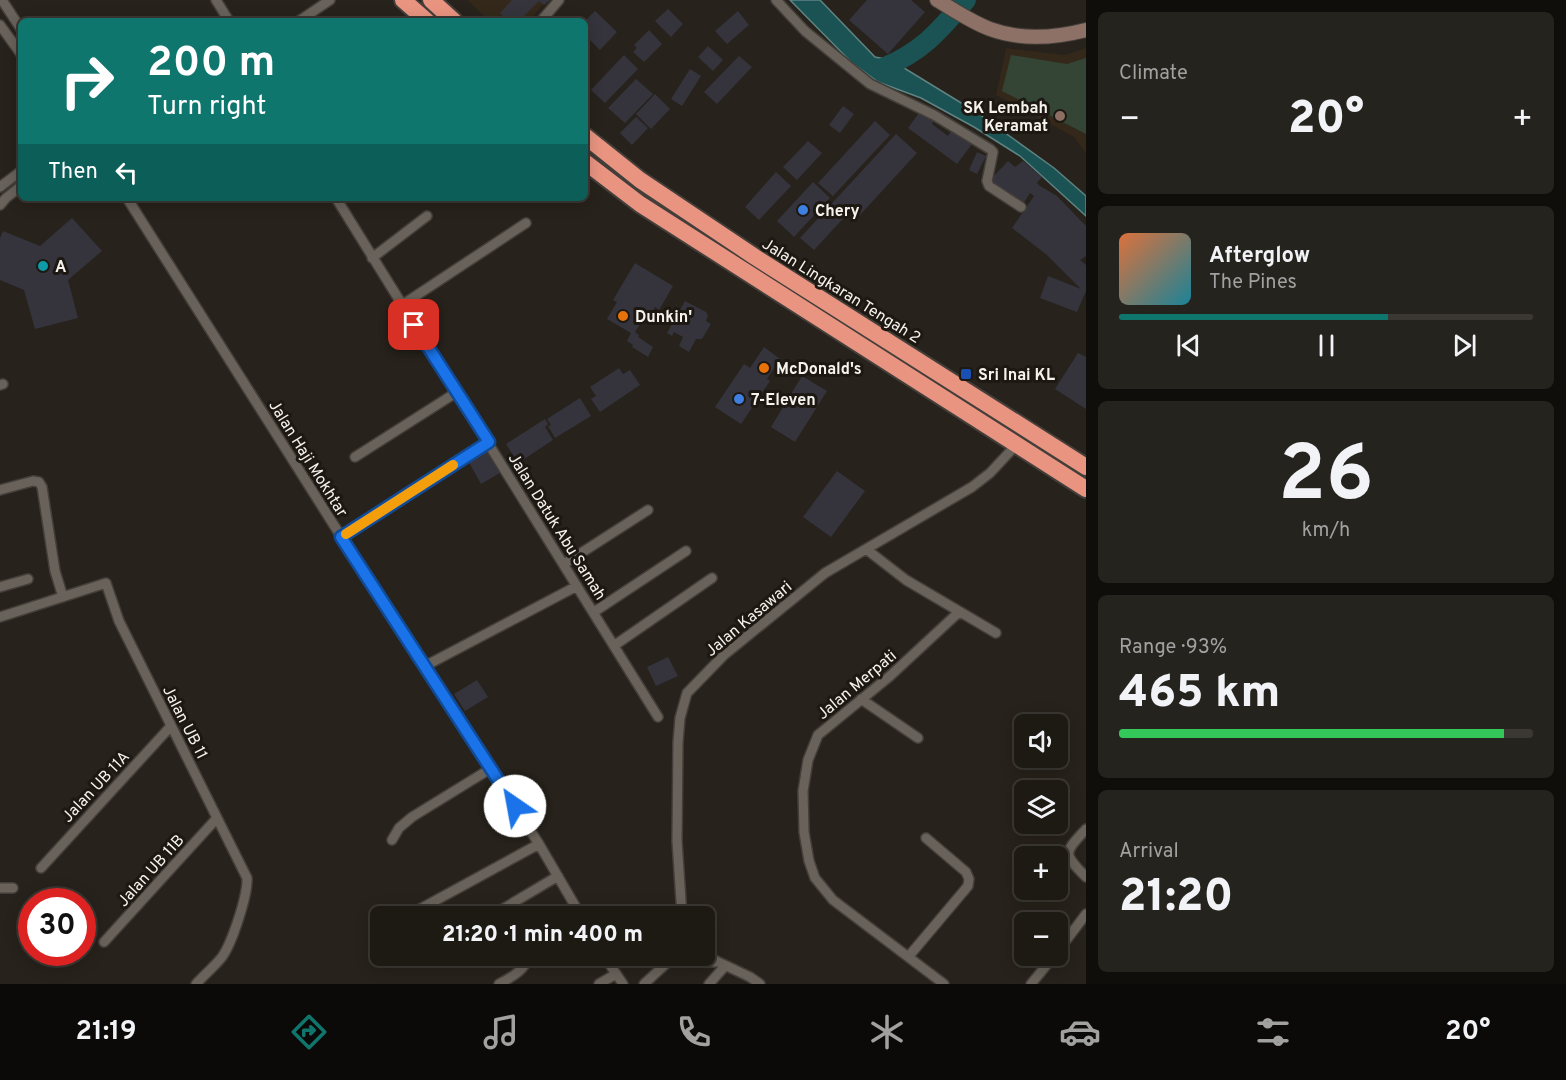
<!DOCTYPE html>
<meta charset="utf-8">
<style>
:root{--surface:#1d1a14;--page:#25231d;--text:#f1f3f6;--muted:#a0a1a0;--line:#3b3834;--accent:#0f766e}
body{margin:0;font-family:Overpass,sans-serif;background:var(--page);color:var(--text);height:100vh;display:flex;flex-direction:column;font-size:22px;white-space:nowrap}
*{box-sizing:border-box;margin:0}
p{font-size:20px;color:var(--muted)}
.icon{flex:none;width:33px;height:33px;fill:none;stroke:currentColor;stroke-width:2;stroke-linecap:round;stroke-linejoin:round}
.map{position:relative;flex:1;overflow:hidden}
.side{display:flex;flex-direction:column;gap:12px;padding:12px;background:#100e0b;width:480px}
.side>*{flex:none}
.hud{position:absolute;left:18px;top:18px;width:570px;height:183px;border-radius:9px;box-shadow:0 3px 15px #0003,0 0 0 2px var(--line);background:#0f766e;color:#fff;overflow:hidden}
.tools{position:absolute;left:1014px;top:714px;display:grid;gap:12px}
.tools a{display:grid;place-items:center;width:54px;height:54px;border-radius:9px;background:var(--surface);box-shadow:0 3px 15px #0003,0 0 0 2px var(--line);font-size:30px}
.speed{position:absolute;left:18px;top:888px;display:flex;gap:12px;font-size:30px;font-weight:700;text-align:center}
.speed>*{display:grid;place-content:center;width:78px;height:78px;border-radius:50%;background:var(--surface);box-shadow:0 3px 15px #0003,0 0 0 2px var(--line);line-height:1}
.speed .limit{border:9px solid #d22;background:#fff;color:#111}
.pin{position:absolute;display:grid;place-items:center;width:51px;height:51px;color:#fff;margin:-26px;border-radius:12px;box-shadow:0 3px 9px #0006}
.me{position:absolute;width:66px;margin:-33px;rotate:327deg;stroke-linejoin:round;filter:drop-shadow(0 0 4px #0008)}
.turn{display:flex;align-items:center;gap:21px;height:126px;padding:0 30px;font-size:27px}
.turn .icon{width:78px;height:78px;stroke-width:2.5}
.turn b{display:block;font-size:42px;line-height:51px}
.then{display:flex;align-items:center;height:57px;padding:0 30px;background:#0003;gap:12px;font-size:22px}
.big{font-size:45px;font-weight:800;line-height:1.1}
.side .tile{flex:1;display:flex;flex-direction:column;justify-content:center;gap:9px;min-width:0;padding:0 21px;border-radius:9px;background:var(--page)}
.side .dial{align-items:center;gap:0}
.dial b{font-size:78px;line-height:1}
.song{display:flex;align-items:center;gap:18px}
.cover{width:72px;height:72px;border-radius:9px;background:linear-gradient(135deg,hsl(20 70% 55%),hsl(190 70% 35%))}
.played{height:6px;border-radius:3px;background:linear-gradient(90deg,var(--accent) 65%,var(--line) 65%)}
.keys{display:flex;justify-content:space-around;direction:ltr}
.heat{display:flex;justify-content:space-between;align-items:center;font-size:33px;direction:ltr}
.charge{height:9px;border-radius:4px;background:linear-gradient(90deg,#34c759 93%,var(--line) 0)}
.trip{position:absolute;left:370px;top:906px;width:345px;height:60px;border-radius:9px;background:var(--surface);box-shadow:0 3px 15px #0003,0 0 0 2px var(--line);font-weight:800;line-height:60px;text-align:center}
.tab-bar{display:flex;height:96px;justify-content:space-around;align-items:center;background:#0c0a08;color:var(--muted)}
.tab-bar .icon{width:42px;height:42px}
.tab-bar .active{color:var(--accent)}
.tab-bar b{font-size:27px;color:var(--text)}
main{display:flex;flex:1;min-height:0}
.map>svg:first-child{display:block}
.education{fill:#332819}
.green{fill:#344536}
.water{fill:#1b5354;stroke:#5d8382;stroke-width:1.5}
.lines{fill:none;stroke-linecap:round;stroke-linejoin:round}
.river{stroke:#1b5354;stroke-width:20}
.building{fill:#35343d}
.street-casing{stroke:#433e39;stroke-width:12}
.secondary-casing{stroke:#433e39;stroke-width:16}
.highway-casing{stroke:#433e39;stroke-width:20}
.street{stroke:#68625a;stroke-width:9}
.secondary{stroke:#8e7166;stroke-width:14}
.highway{stroke:#e89481;stroke-width:16}
.route-casing{stroke:#114b97;stroke-width:15}
.route{stroke:#1a73e8;stroke-width:10}
.slow{stroke:#f59e0b;stroke-width:10}
.education-dot{fill:#8d6e63;stroke:#1d1912;stroke-width:2}
.shop-dot{fill:#3f7fe0;stroke:#1d1912;stroke-width:2}
.culture-dot{fill:#0f9aa8;stroke:#1d1912;stroke-width:2}
.food-dot{fill:#e8710a;stroke:#1d1912;stroke-width:2}
.transit-dot{fill:#1a4fb4;stroke:#1d1912;stroke-width:2}
.labels{text-anchor:middle;stroke-width:6;stroke-linejoin:round;paint-order:stroke}
.poi-label{font-size:16px;font-weight:bold;fill:#f6f3ee;stroke:#1d1912;text-anchor:start}
.street-label{font-size:16px;fill:#f6f3ee;stroke:#1d1912}
</style>
<main>
<div class="map">
<svg width="1086" height="984" viewBox="0 0 1086 984">
<rect width="100%" height="100%" fill="#27221b"/>
<path class="education" d="M 467,0 L 547,0 L 529,21 L 489,21 Z
M 1006,48 L 1065,55 L 1086,48 L 1086,153 L 1074,137 L 996,95 Z"/>
<path class="green" d="M 1011,55 L 1067,64 L 1086,58 L 1086,134 L 1002,91 Z"/>
<path class="water" d="M 790,0 L 820,0 L 875,57 L 891,60 L 976,112 L 1054,168 L 1086,196 L 1086,216 L 1020,156 L 974,127 L 921,98 L 878,82 L 851,62 Z"/>
<g class="lines">
<path class="river" d="M 883,68 C 923,51 938,32 966,0"/>
</g>
<path class="building" d="M 512,0 L 550,0 L 544,5 L 539,1 L 519,21 L 508,21 L 500,13 Z
M 867,0 L 911,0 L 925,12 L 888,54 L 849,20 Z
M 668,9 L 683,24 L 671,37 L 655,21 Z
M 595,11 L 617,32 L 600,50 L 588,38 L 585,41 L 585,21 Z
M 738,11 L 749,25 L 727,44 L 715,31 Z
M 649,30 L 662,44 L 644,62 L 633,52 L 637,48 L 634,45 Z
M 708,46 L 723,60 L 713,71 L 698,57 Z
M 624,55 L 638,69 L 605,103 L 591,90 Z
M 739,56 L 752,67 L 717,104 L 704,92 Z
M 690,69 L 701,76 L 682,106 L 671,99 Z
M 636,79 L 653,94 L 625,123 L 608,108 Z
M 655,94 L 670,109 L 651,129 L 636,114 Z
M 843,106 L 854,114 L 840,133 L 829,125 Z
M 921,110 L 934,120 L 932,124 L 948,136 L 952,130 L 972,144 L 957,164 L 908,128 Z
M 636,117 L 648,128 L 632,145 L 620,133 Z
M 875,121 L 890,135 L 833,196 L 818,183 Z
M 896,134 L 917,153 L 859,216 L 851,210 L 814,250 L 800,238 Z
M 808,141 L 822,153 L 797,180 L 783,167 Z
M 977,152 L 986,156 L 977,174 L 969,170 Z
M 1008,161 L 1015,167 L 1023,161 L 1042,177 L 1037,183 L 1040,186 L 1057,196 L 1086,226 L 1086,256 L 1080,260 L 1086,265 L 1086,291 L 1077,312 L 1040,298 L 1048,276 L 1081,289 L 1047,255 L 1012,228 L 1034,196 L 1030,193 L 1023,204 L 990,180 Z
M 776,172 L 791,186 L 759,220 L 745,207 Z
M 813,182 L 830,198 L 794,237 L 777,221 Z
M 72,218 L 102,251 L 68,280 L 78,318 L 35,329 L 24,290 L 0,280 L 0,238 L 3,231 L 40,246 Z
M 635,263 L 673,286 L 659,310 L 655,307 L 647,320 L 644,318 L 635,332 L 639,335 L 638,337 L 653,347 L 648,357 L 632,347 L 633,345 L 627,341 L 631,333 L 607,319 L 617,302 L 613,300 Z
M 685,301 L 706,312 L 708,316 L 706,321 L 711,324 L 702,339 L 696,339 L 689,352 L 679,346 L 683,337 L 674,332 L 672,336 L 667,333 Z
M 764,347 L 780,359 L 767,379 L 770,381 L 741,424 L 715,407 L 744,364 L 750,368 Z
M 1078,353 L 1086,357 L 1086,409 L 1055,389 Z
M 619,368 L 623,374 L 630,370 L 640,385 L 600,412 L 591,399 L 596,396 L 590,387 Z
M 802,376 L 827,391 L 795,442 L 771,427 Z
M 580,398 L 591,416 L 555,438 L 548,426 L 551,425 L 547,419 Z
M 545,419 L 548,424 L 545,427 L 553,440 L 518,463 L 506,444 Z
M 486,449 L 500,473 L 481,484 L 467,459 Z
M 837,471 L 865,491 L 831,537 L 803,517 Z
M 668,657 L 678,676 L 656,686 L 647,667 Z
M 477,680 L 488,697 L 465,711 L 454,694 Z"/>
<g class="lines">
<defs>
<path id="street" d="M 2,0 L 21,29
M 216,0 L 229,21
M 776,0 L 805,31 L 870,84 L 934,115 L 990,149 L 993,152 L 987,181 L 989,186 L 1021,207
M 299,21 L 330,0
M 541,21 L 559,0
M 0,25 L 21,54
M 0,187 L 21,171
M 127,198 L 361,568 L 539,844 L 581,916
M 336,198 L 658,717
M 0,205 L 6,198 L 21,186
M 372,258 L 427,216
M 402,305 L 526,223
M 0,385 L 3,384
M 355,457 L 457,392
M 0,490 L 33,481 L 39,482 L 42,487 L 55,571 L 63,597
M 341,537 L 489,442
M 866,549 L 906,580 L 996,633
M 564,564 L 648,510
M 0,587 L 28,579
M 594,612 L 686,551
M 0,617 L 106,583 L 119,621 L 247,878 C 248,895 232,943 222,957 C 214,967 204,975 196,984
M 615,645 L 712,578
M 425,666 L 577,586
M 861,699 L 918,738
M 1086,829 C 1064,853 1062,853 1086,877
M 392,840 L 399,828 L 412,817 L 490,769
M 41,868 L 171,726
M 0,888 L 13,888
M 409,915 L 539,844
M 491,916 L 558,876
M 682,916 L 677,841 L 678,742 L 680,718 L 687,693 L 724,655 L 825,573 L 972,487 L 990,473 L 1017,444
M 104,942 L 217,818
M 1058,951 L 1086,914
M 604,956 L 623,984
M 909,956 L 968,886 L 969,879 L 966,872 L 926,838
M 712,959 L 750,977 L 760,984
M 499,984 C 512,977 525,970 529,956
M 599,984 L 616,974
M 644,984 L 669,961 L 717,962
M 709,984 L 725,966
M 944,984 L 833,900 L 815,878 L 809,861 L 804,832 L 803,791 L 808,760 L 818,735 L 890,676 L 959,612
M 1031,984 L 1054,956"/>
<path id="secondary" d="M 937,0 C 954,10 971,22 990,29 C 1020,40 1055,38 1086,30"/>
<path id="highway" d="M 403,0 L 427,21
M 431,0 L 454,21
M 585,136 L 640,180 L 755,257 L 1086,467
M 585,162 L 640,204 L 1086,489"/>
</defs>
<use href="#street" class="street-casing"/>
<use href="#secondary" class="secondary-casing"/>
<use href="#highway" class="highway-casing"/>
<use href="#street" class="street"/>
<use href="#secondary" class="secondary"/>
<use href="#highway" class="highway"/>
</g>
<g class="lines">
<defs>
<path id="route" d="M 414,325 L 489,442 L 341,537 L 515,806"/>
</defs>
<use href="#route" class="route-casing"/>
<use href="#route" class="route"/>
<path class="slow" d="M 346,534 L 453,465"/>
</g>
<circle class="education-dot" cx="1060" cy="116" r="6"/>
<g class="shop-dot">
<circle cx="803" cy="210" r="6"/>
<circle cx="739" cy="399" r="6"/>
</g>
<circle class="culture-dot" cx="43" cy="266" r="6"/>
<g class="food-dot">
<circle cx="623" cy="316" r="6"/>
<circle cx="764" cy="368" r="6"/>
</g>
<rect class="transit-dot" x="960" y="368" width="12" height="12" rx="3"/>
<g class="labels">
<g class="poi-label">
<text x="1048" y="113" text-anchor="end">SK Lembah<tspan x="1048" dy="18">Keramat</tspan></text>
<text x="815" y="216">Chery</text>
<text x="55" y="272">A</text>
<text x="635" y="322">Dunkin'</text>
<text x="776" y="374">McDonald's</text>
<text x="978" y="380">Sri Inai KL</text>
<text x="751" y="405">7-Eleven</text>
</g>
<g class="street-label">
<text transform="translate(842 290) rotate(32)" y="6">Jalan Lingkaran Tengah 2</text>
<text transform="translate(309 458) rotate(58)" y="6">Jalan Haji Mokhtar</text>
<text transform="translate(558 526) rotate(58)" y="6">Jalan Datuk Abu Samah</text>
<text transform="translate(748 618) rotate(-40)" y="6">Jalan Kasawari</text>
<text transform="translate(856 684) rotate(-40)" y="6">Jalan Merpati</text>
<text transform="translate(186 722) rotate(63)" y="6">Jalan UB 11</text>
<text transform="translate(95 786) rotate(-47)" y="6">Jalan UB 11A</text>
<text transform="translate(150 870) rotate(-48)" y="6">Jalan UB 11B</text>
</g>
</g>
</svg>
<div class="tools">
<a><svg class="icon" aria-label="sound" viewBox="0 0 24 24"><path d="M4 9h4l5-4v14l-5-4H4zM17 9q2 3 0 6"/></svg></a>
<a><svg class="icon" aria-label="layers" viewBox="0 0 24 24"><path d="M12 4l9 5-9 5-9-5zM3 14l9 5 9-5"/></svg></a>
<a>+</a>
<a>−</a>
</div>
<div class="speed"><div class="limit">30</div></div>
<div class="pin" style="left:414px;top:325px;background:#d93025"><svg class="icon" aria-label="arrive" viewBox="0 0 24 24"><path d="M6 21V4h12l-3 4 3 4H6"/></svg></div>
<svg class="me" style="left:515px;top:806px" viewBox="-20 -20 40 40"><circle r="19" fill="#fff"/><path d="M0-13L10 11 0 6-10 11z" fill="#1a73e8"/></svg>
<div class="trip">21:20 · 1 min · 400 m</div>
<div class="hud">
<div class="turn"><svg class="icon" aria-label="right" viewBox="0 0 24 24"><path d="M7 20v-9h11M14 6l5 5-5 5"/></svg><div><b>200 m</b>Turn right</div></div>
<div class="then">Then<svg class="icon" aria-label="left" viewBox="0 0 24 24"><path d="M17 20v-9H6M10 6l-5 5 5 5"/></svg></div>
</div>
</div>
<section class="side">
<div class="tile"><p>Climate</p>
<div class="heat"><a>−</a><b class="big">20°</b><a>+</a></div>
</div>
<div class="tile">
<div class="song"><i class="cover"></i><div><b>Afterglow</b><p>The Pines</p></div></div>
<div class="played"></div>
<div class="keys"><svg class="icon" aria-label="previous" viewBox="0 0 24 24"><path d="M18 5L8 12l10 7zM5 5v14"/></svg><svg class="icon" aria-label="pause" viewBox="0 0 24 24"><path d="M8 5v14M16 5v14"/></svg><svg class="icon" aria-label="next" viewBox="0 0 24 24"><path d="M6 5l10 7-10 7zM19 5v14"/></svg></div>
</div>
<div class="tile dial"><b>26</b><p>km/h</p></div>
<div class="tile"><p>Range · 93%</p><b class="big">465 km</b><div class="charge"></div></div>
<div class="tile"><p>Arrival</p><b class="big">21:20</b></div>
</section>
</main>
<nav class="tab-bar">
<b>21:19</b>
<svg class="icon active" aria-label="directions" viewBox="0 0 24 24"><path d="M12 3l9 9-9 9-9-9zM9 14v-3h6M13 9l2 2-2 2"/></svg>
<svg class="icon" aria-label="music" viewBox="0 0 24 24"><path d="M9 18V5l10-2v13"/><circle cx="6" cy="18" r="3"/><circle cx="16" cy="16" r="3"/></svg>
<svg class="icon" aria-label="phone" viewBox="0 0 24 24"><path d="M5 4h4l2 5-3 2q2 4 5 5l2-3 5 2v4C11 20 4 13 5 4z"/></svg>
<svg class="icon" aria-label="climate" viewBox="0 0 24 24"><path d="M12 3v18M4 7l16 10M4 17L20 7"/></svg>
<svg class="icon" aria-label="car" viewBox="0 0 24 24"><path d="M5 17H2v-5l4-1 3-4h7l3 4 3 1v5h-3M9 17h6M6 11h13"/><circle cx="7" cy="17" r="2"/><circle cx="17" cy="17" r="2"/></svg>
<svg class="icon" aria-label="filters" viewBox="0 0 24 24"><path d="M4 7h16M4 17h16"/><circle cx="9" cy="7" r="2"/><circle cx="15" cy="17" r="2"/></svg>
<b>20°</b>
</nav>
